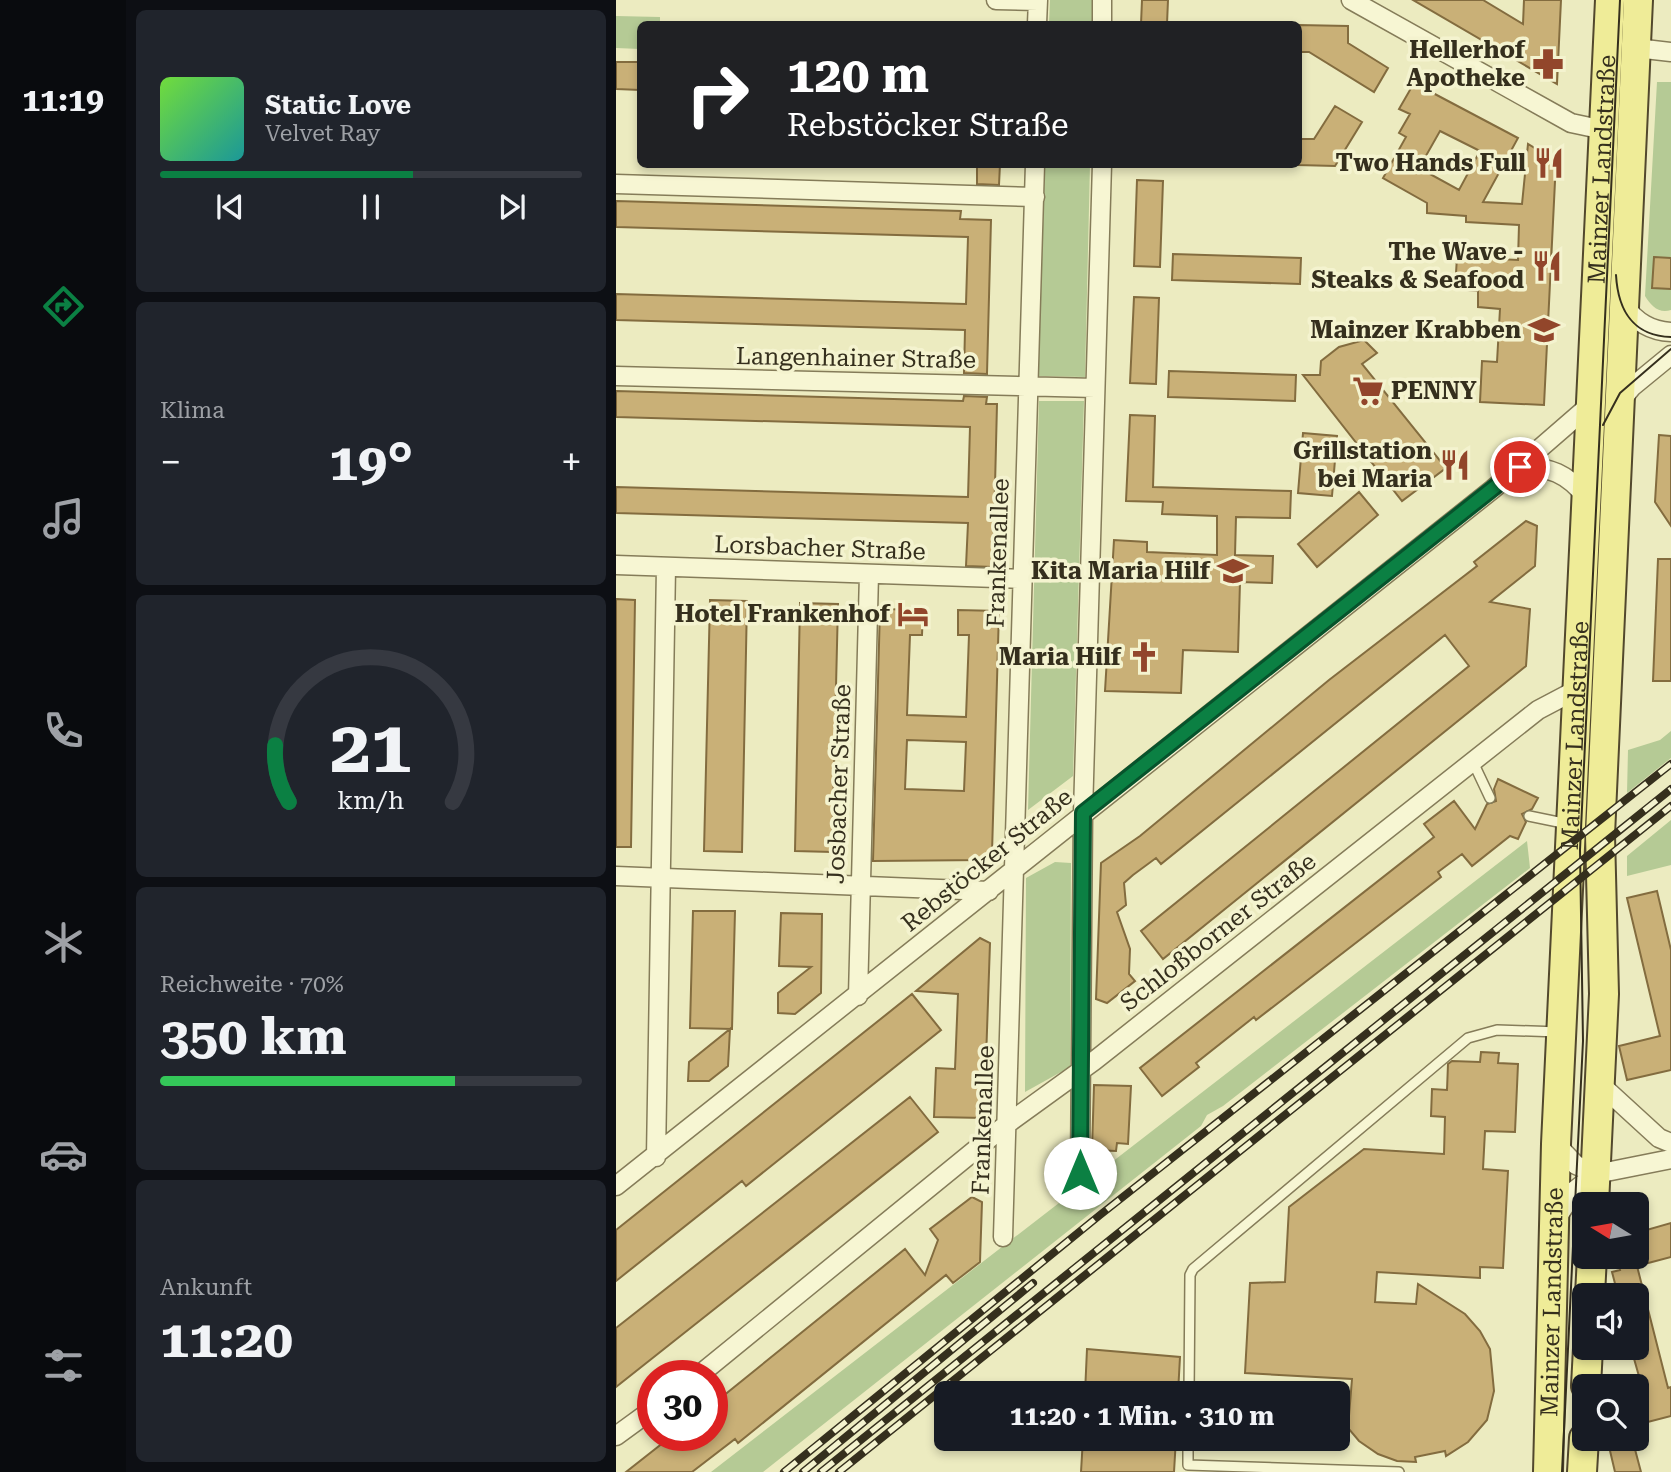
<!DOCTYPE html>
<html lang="de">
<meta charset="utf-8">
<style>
:root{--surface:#171b24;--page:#20242c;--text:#f1f3f6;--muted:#9ea1a6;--line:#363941;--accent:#0b8043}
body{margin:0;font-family:"Roboto Serif",serif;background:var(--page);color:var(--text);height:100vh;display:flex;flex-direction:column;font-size:26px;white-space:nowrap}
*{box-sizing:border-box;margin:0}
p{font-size:23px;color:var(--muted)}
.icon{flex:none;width:38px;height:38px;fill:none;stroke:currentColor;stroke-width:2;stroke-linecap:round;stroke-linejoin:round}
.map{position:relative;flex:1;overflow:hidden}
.drawer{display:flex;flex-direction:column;gap:10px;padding:10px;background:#0d0f14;width:490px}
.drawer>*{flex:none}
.guide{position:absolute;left:21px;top:21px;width:665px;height:147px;border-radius:10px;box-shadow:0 4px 10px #0003;background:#202124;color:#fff;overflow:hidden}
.needle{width:46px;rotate:281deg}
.fabs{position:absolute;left:956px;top:1192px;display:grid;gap:14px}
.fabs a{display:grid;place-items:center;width:77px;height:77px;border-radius:10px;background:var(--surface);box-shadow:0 4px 10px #0003;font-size:35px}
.speed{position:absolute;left:21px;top:1360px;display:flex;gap:14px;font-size:35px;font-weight:700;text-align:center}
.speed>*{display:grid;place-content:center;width:91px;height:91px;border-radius:50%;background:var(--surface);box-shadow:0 4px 10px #0003;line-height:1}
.speed .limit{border:10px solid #d22;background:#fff;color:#111}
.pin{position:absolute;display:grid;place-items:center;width:60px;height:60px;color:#fff;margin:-30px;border:4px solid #fff;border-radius:50%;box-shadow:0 2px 7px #0007}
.me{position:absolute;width:77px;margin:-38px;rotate:0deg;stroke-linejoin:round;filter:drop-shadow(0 0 5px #0008)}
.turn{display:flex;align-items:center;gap:24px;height:147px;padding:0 35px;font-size:32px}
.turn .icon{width:91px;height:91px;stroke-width:2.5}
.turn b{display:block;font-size:49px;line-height:60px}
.big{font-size:52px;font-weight:700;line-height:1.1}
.drawer .widget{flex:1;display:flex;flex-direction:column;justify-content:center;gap:10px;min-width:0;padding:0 24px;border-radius:10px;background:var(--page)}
.drawer .dial{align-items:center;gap:0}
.dial svg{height:182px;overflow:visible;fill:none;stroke:var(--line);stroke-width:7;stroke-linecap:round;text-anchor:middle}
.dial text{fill:var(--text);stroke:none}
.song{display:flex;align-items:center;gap:21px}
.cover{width:84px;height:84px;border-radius:10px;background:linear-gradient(135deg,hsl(100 70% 55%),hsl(180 70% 35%))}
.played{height:7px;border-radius:4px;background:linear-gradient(90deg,var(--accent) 60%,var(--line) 60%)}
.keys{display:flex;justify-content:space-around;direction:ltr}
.heat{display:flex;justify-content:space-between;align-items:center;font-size:38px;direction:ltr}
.charge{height:10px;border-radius:5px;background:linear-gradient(90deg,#34c759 70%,var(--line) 0)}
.trip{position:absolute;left:318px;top:1381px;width:416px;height:70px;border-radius:10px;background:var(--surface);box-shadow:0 4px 10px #0003;font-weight:700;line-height:70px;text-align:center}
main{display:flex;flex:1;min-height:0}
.tabs{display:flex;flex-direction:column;width:126px;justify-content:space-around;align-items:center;background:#090b0e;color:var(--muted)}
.tabs .icon{width:49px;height:49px}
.tabs .on{color:var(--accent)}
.tabs b{font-size:32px;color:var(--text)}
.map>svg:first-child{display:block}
.green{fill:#b5ca95}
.building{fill:#c9b077;stroke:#836c3f;stroke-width:2;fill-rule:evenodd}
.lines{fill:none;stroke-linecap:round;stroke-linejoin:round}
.service-casing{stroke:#857c59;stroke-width:12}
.minor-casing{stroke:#857c59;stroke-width:21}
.primary-casing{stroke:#52482d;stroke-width:32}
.service{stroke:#f7f6d3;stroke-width:9}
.minor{stroke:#f7f6d3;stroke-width:18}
.primary{stroke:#efec98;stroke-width:28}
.tram{stroke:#352f1d;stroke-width:2}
.rail-casing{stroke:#352f1d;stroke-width:8}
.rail{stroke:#f4f3cf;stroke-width:5;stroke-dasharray:16;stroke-linecap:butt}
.route-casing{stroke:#07532c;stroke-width:18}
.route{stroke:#0b8043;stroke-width:12}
.labels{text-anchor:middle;stroke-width:7;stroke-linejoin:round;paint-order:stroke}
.poi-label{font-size:24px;font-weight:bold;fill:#352f1d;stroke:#f4f3cf;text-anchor:end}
.street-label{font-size:24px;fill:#352f1d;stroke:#f4f3cf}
</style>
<main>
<nav class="tabs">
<b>11:19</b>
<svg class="icon on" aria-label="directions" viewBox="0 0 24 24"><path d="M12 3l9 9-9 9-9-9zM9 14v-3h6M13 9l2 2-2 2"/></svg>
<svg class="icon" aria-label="music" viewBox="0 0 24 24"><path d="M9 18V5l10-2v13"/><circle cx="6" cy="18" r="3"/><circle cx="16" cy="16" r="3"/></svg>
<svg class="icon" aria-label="phone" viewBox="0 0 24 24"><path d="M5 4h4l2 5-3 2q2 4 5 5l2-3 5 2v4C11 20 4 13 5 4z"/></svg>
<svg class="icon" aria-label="climate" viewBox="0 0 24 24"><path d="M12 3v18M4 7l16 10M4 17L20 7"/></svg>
<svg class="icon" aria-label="car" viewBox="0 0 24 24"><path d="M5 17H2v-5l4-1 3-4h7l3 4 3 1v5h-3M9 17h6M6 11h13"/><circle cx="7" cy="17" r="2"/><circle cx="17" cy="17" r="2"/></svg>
<svg class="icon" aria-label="filters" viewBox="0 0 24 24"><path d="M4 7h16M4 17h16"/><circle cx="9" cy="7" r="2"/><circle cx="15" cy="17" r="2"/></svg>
</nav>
<section class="drawer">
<div class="widget">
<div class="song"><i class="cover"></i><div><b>Static Love</b><p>Velvet Ray</p></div></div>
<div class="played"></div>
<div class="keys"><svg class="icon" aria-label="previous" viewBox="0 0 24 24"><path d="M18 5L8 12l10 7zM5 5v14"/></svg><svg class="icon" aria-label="pause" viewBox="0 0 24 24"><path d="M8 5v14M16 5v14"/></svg><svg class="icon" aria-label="next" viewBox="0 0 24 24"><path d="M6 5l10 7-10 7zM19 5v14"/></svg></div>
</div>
<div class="widget"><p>Klima</p>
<div class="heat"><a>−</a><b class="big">19°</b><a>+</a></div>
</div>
<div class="widget dial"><svg viewBox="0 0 100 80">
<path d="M14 69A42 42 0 1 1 86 69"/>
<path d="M14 69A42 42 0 0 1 8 44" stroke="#0b8043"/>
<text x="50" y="56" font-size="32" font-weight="700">21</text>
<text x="50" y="72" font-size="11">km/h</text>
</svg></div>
<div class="widget"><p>Reichweite · 70%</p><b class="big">350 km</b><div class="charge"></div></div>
<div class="widget"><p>Ankunft</p><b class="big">11:20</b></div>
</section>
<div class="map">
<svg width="1055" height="1472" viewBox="0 0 1055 1472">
<rect width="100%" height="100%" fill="#ecebc0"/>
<path class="green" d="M 434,0 L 477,0 L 477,24 L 433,24 Z
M 0,16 L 44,17 L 44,24 L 24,24 L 24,49 L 0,48 Z
M 1041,82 L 1055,82 L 1055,310 C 1043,314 1035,306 1029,296 Z
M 429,165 L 474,165 L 469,377 L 422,376 Z
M 423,401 L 468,401 L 457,776 L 412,810 Z
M 1055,731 L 1055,758 L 1011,793 L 1012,750 L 1044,740 Z
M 1055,820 L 1055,865 L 1011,876 L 1011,856 Z
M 911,841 L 914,868 L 607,1106 L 591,1115 L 585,1126 L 147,1472 L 95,1472 Z
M 439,862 L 455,863 L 454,1067 L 409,1092 L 410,878 Z"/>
<path class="building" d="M 526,0 L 552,0 L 551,24 L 525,24 Z
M 797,0 L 867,0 L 907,24 L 908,0 L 945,0 L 941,84 Z
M 682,25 L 732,26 L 732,43 L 772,68 L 758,92 L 693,52 L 682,52 Z
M 0,62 L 24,62 L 24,90 L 0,89 Z
M 798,83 L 902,138 L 867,202 L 906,204 L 912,144 L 940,161 L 928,405 L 864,402 L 866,361 L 881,362 L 884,309 L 862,307 L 862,291 L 839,289 L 841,257 L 902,260 L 903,225 L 850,222 L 850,216 L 811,213 L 811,203 L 767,178 L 790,137 L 783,133 L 794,114 L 783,109 ZM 824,131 L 864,151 L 843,190 L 803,168 Z
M 719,106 L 746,122 L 719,166 L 682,165 L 682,139 L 698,139 Z
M 361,164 L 384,164 L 383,185 L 361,184 Z
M 521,180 L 547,181 L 544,267 L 518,266 Z
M 0,201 L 345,211 L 344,219 L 375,220 L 371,374 L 348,373 L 349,330 L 0,320 L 0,294 L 350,304 L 352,237 L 0,227 Z
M 557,254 L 685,258 L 684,284 L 556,280 Z
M 1038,257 L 1055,258 L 1055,289 L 1036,288 Z
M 518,297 L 543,298 L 540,384 L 514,383 Z
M 748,340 L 761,353 L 746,364 L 830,468 L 786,501 L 687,375 L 704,375 L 705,361 L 723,347 Z
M 553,371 L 680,375 L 679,401 L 552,397 Z
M 0,391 L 347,401 L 348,396 L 371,397 L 370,404 L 381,404 L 377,567 L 350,566 L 352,523 L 0,513 L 0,487 L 352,497 L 354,427 L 0,417 Z
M 514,415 L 539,416 L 537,487 L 675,491 L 674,518 L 620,517 L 619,555 L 657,556 L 656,583 L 624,582 L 622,652 L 567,650 L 565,693 L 489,691 L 498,540 L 531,542 L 531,552 L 601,555 L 601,516 L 546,514 L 547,502 L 510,501 Z
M 687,433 L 721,436 L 716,496 L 682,493 Z
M 1043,435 L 1055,436 L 1055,526 L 1039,502 Z
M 743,492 L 762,515 L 701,567 L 682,544 Z
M 910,521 L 921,526 L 919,566 L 874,602 L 914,609 L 910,666 L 547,959 L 525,931 L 853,666 L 829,635 L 545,864 L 540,858 L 517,875 L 508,883 L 510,905 L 501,912 L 514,949 L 513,974 L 519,981 L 491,1003 L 480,999 L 485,863 L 524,836 L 713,680 L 861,566 L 858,562 Z
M 1042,559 L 1055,559 L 1055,681 L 1037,681 Z
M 0,599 L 19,600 L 15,847 L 0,847 Z
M 94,600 L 131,601 L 126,852 L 88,851 Z
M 184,603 L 222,604 L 216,852 L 179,851 Z
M 264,609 L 307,610 L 306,635 L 294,635 L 291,715 L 350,717 L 353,635 L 342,635 L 342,610 L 383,611 L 376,853 L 368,860 L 257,861 ZM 291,740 L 350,742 L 348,791 L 289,789 Z
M 882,779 L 922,798 L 916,809 L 906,814 L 910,822 L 902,839 L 894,836 L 856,866 L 846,854 L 822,872 L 825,877 L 640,1020 L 638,1017 L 580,1063 L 583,1067 L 546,1096 L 524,1068 L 818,837 L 808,824 L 838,801 L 859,829 L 871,804 L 880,801 L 878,789 Z
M 1041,891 L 1055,950 L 1055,1070 L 1011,1080 L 1003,1046 L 1044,1036 L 1011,898 Z
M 77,911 L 119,911 L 116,1029 L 74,1028 Z
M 165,913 L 206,914 L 205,993 L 179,1014 L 162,1013 L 162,993 L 195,967 L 163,966 Z
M 364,938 L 374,943 L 368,1118 L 318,1117 L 320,1068 L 339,1069 L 342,994 L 300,991 Z
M 296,994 L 325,1030 L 130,1186 L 126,1181 L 0,1281 L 0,1230 Z
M 114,1029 L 112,1066 L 93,1081 L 72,1081 L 73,1062 Z
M 865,1052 L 883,1053 L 882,1063 L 902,1064 L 899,1132 L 869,1131 L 867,1169 L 892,1171 L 887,1268 L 864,1267 L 864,1278 L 761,1272 L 759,1302 L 800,1304 L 802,1284 L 849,1314 L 864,1331 L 874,1349 L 878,1391 L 871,1420 L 852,1442 L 830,1456 L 829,1451 L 799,1457 L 800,1462 L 781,1461 L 762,1454 L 743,1441 L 732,1428 L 736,1379 L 629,1373 L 634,1283 L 669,1282 L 673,1207 L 748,1149 L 828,1154 L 829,1117 L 815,1116 L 816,1089 L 831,1090 L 832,1064 L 836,1061 L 864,1062 Z
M 478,1085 L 515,1086 L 512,1144 L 501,1143 L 500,1151 L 476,1150 Z
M 294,1097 L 322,1132 L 0,1387 L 0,1328 Z
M 356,1197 L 366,1202 L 364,1262 L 337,1283 L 330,1275 L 122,1443 L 119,1439 L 76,1472 L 10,1472 L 57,1435 L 96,1435 L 96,1405 L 289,1249 L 309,1275 L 322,1240 L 314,1229 Z
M 1055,1223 L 1055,1257 L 1021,1266 L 1052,1388 L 1055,1387 L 1055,1416 L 1024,1424 L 1020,1396 L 1028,1394 L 1015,1348 L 1020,1348 L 1020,1295 L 1002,1295 L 996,1272 L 1004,1270 L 1000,1256 L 1018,1256 L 1020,1264 L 1020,1233 Z
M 471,1349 L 564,1357 L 562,1393 L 469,1393 Z
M 467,1438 L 560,1438 L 558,1472 L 465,1472 Z
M 991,1438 L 1016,1438 L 1025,1472 L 999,1472 Z"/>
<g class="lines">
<defs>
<path id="service" d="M 857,762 L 874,798
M 913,816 L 952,824
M 573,1393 L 574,1275 L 577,1269 L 852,1038 L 881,1030 L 943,1032
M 572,1438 L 572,1465 L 783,1472"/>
<path id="minor" d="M 380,0 L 422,1
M 486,0 L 486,24
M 735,0 L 955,123 L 988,130
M 421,24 L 422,0
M 1020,48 L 1055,52
M 0,184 L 419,197
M 1008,306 C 1021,322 1034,331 1055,332
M 0,376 L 479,388
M 1004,402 L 1016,387 L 1055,355
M 904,467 C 933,466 952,474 970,497
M 0,565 L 406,579
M 0,876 L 373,891
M 242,996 L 253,574
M 984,1084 L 1043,1138 L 1055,1143
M 940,1144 L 960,1165 L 980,1174
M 40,1157 L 50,567
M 464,1173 L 467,813 L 486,164
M 0,1186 L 877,489 L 975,404
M 941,1218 L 959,1190 L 980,1174 L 1055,1159
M 387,1237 L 419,164
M 82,1376 L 391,1124 L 478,1061 L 922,710 L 960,690
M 0,1436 L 37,1409"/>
<g id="primary">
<path d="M 978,1204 L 988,994 L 984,835 L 1022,0"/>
<path d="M 974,1295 L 976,1256"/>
<path d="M 970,1386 L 972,1348"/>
<path id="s1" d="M 932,1472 L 940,1144 L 994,0"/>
<path d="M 966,1472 L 968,1438"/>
</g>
</defs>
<use href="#service" class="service-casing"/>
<use href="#minor" class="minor-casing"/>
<use href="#primary" class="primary-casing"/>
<use href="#service" class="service"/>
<use href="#minor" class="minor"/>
<use href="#primary" class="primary"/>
<path class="tram" d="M 1000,275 C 1002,310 1017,336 1055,337
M 987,425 L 1004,393 L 1055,349
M 946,1472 L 967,1041 L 964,850 L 1004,0"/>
<defs>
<path id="rail" d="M 168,1472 L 484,1215 L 1055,764
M 187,1472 L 417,1283
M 205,1472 L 1055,789
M 223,1472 L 1055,806"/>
</defs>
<use href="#rail" class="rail-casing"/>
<use href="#rail" class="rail"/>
</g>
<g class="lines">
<defs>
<path id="route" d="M 464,1173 L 467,813 L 904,467"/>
</defs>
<use href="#route" class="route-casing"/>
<use href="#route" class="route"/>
</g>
<defs>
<symbol id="pharmacy-bare" viewBox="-9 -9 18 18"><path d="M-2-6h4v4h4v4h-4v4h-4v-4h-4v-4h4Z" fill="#92462b" stroke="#f4f3cf" stroke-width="2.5" paint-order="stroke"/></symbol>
<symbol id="restaurant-bare" viewBox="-9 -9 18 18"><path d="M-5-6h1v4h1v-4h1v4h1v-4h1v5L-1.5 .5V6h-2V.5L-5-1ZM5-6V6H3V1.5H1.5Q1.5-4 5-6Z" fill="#92462b" stroke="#f4f3cf" stroke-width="2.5" paint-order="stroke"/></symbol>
<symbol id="school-bare" viewBox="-9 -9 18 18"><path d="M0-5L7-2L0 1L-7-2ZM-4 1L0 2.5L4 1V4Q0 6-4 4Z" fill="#92462b" stroke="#f4f3cf" stroke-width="2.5" paint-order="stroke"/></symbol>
<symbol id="supermarket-bare" viewBox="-9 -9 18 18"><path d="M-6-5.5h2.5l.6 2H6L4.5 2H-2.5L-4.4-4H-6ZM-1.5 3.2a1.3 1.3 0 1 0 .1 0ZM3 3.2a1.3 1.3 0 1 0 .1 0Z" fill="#92462b" stroke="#f4f3cf" stroke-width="2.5" paint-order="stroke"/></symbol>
<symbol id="hotel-bare" viewBox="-9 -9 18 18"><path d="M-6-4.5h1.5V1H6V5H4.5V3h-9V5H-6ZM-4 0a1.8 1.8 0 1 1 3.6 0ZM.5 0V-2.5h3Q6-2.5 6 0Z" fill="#92462b" stroke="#f4f3cf" stroke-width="2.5" paint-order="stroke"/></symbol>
<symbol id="church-bare" viewBox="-9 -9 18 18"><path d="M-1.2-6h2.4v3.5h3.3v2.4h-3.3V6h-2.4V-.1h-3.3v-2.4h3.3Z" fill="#92462b" stroke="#f4f3cf" stroke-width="2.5" paint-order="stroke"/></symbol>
</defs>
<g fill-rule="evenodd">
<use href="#pharmacy-bare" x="910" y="42" width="44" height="44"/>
<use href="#restaurant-bare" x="911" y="141" width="44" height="44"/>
<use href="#restaurant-bare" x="909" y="244" width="44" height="44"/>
<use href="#school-bare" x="906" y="308" width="44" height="44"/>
<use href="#supermarket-bare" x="730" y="369" width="44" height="44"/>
<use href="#restaurant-bare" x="817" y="443" width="44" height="44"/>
<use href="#school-bare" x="595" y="549" width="44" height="44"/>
<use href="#hotel-bare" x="275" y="592" width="44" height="44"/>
<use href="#church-bare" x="506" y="635" width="44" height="44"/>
</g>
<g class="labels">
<g class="poi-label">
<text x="909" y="58">Hellerhof<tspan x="909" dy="28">Apotheke</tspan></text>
<text x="910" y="171">Two Hands Full</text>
<text x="908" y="260">The Wave -<tspan x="908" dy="28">Steaks &amp; Seafood</tspan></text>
<text x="905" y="338">Mainzer Krabben</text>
<text x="775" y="399" text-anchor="start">PENNY</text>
<text x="816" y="459">Grillstation<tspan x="816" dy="28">bei Maria</tspan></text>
<text x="594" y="579">Kita Maria Hilf</text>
<text x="274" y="622">Hotel Frankenhof</text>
<text x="505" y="665">Maria Hilf</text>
</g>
<g class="street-label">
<text dy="8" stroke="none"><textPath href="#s1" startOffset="1304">Mainzer Landstraße</textPath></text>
<text transform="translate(240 358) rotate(1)" y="8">Langenhainer Straße</text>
<text transform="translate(204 548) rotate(2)" y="8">Lorsbacher Straße</text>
<text transform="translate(382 553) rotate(-88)" y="8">Frankenallee</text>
<text dy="8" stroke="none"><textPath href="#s1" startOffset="737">Mainzer Landstraße</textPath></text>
<text transform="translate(223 784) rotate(-88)" y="8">Josbacher Straße</text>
<text transform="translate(371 860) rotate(-39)" y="8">Rebstöcker Straße</text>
<text transform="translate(602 932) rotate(-38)" y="8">Schloßborner Straße</text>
<text transform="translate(367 1120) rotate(-88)" y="8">Frankenallee</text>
<text dy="8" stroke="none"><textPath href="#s1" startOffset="170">Mainzer Landstraße</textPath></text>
</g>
</g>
</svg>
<div class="fabs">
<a><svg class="needle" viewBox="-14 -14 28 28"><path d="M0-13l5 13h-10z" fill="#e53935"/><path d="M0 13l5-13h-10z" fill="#9ea1a6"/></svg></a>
<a><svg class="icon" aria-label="sound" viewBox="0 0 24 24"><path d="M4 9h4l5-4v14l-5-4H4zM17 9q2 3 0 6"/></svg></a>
<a><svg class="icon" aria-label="search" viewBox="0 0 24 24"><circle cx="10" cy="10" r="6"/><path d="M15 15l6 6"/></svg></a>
</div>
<div class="speed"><div class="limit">30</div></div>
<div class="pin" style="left:904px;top:467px;background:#d93025"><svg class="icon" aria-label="arrive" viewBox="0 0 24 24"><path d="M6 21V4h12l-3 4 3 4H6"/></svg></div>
<svg class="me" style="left:464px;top:1173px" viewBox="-20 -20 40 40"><circle r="19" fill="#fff"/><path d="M0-13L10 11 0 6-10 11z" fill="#0b8043"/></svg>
<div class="trip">11:20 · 1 Min. · 310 m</div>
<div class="guide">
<div class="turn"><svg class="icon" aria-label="right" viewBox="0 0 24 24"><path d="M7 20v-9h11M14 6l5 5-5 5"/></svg><div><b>120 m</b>Rebstöcker Straße</div></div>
</div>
</div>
</main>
